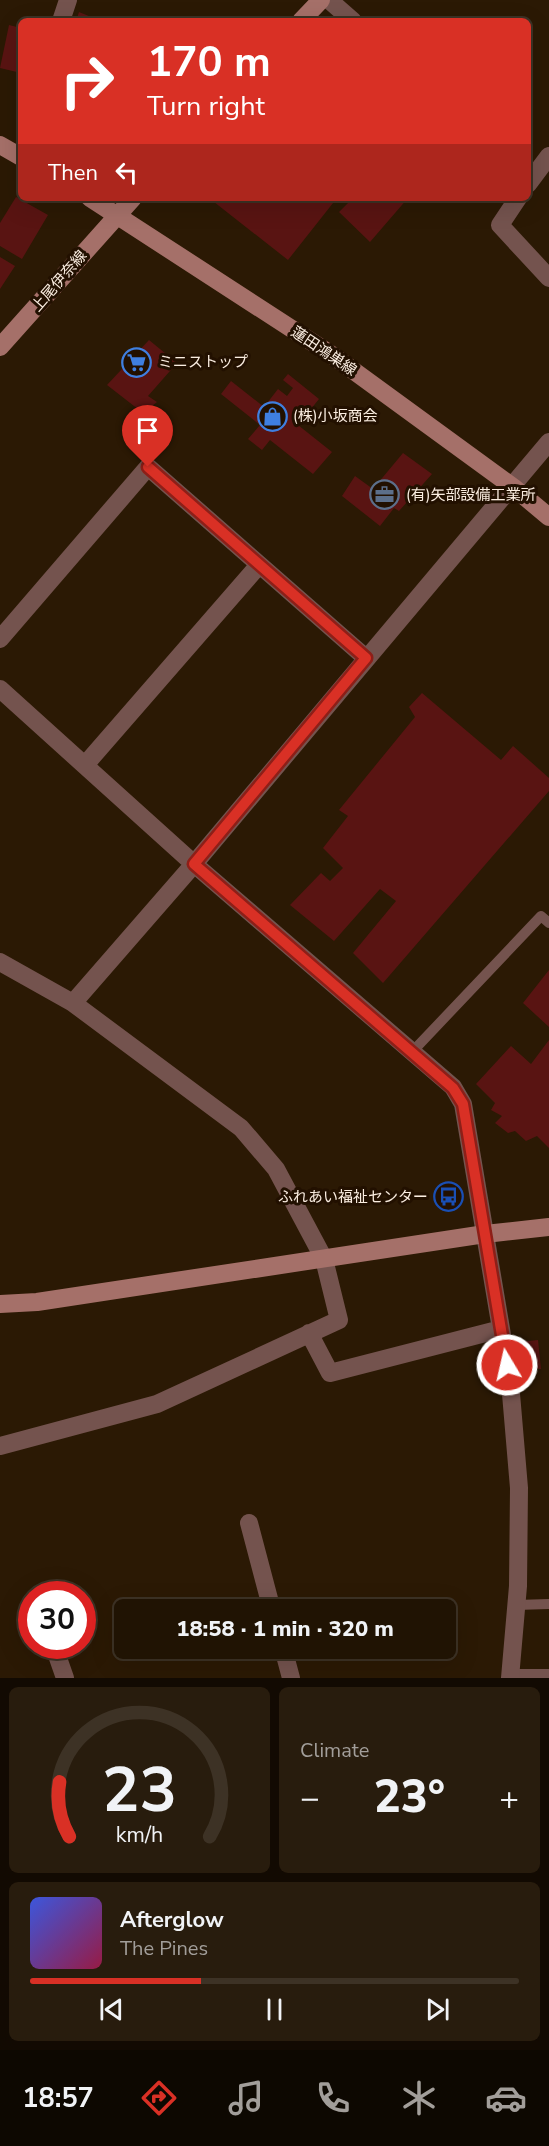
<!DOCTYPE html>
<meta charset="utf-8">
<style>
:root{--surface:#201303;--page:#281c0d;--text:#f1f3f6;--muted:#a29e9a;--line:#3d3225;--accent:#d93025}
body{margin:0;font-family:"Nunito Sans","Noto Sans JP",sans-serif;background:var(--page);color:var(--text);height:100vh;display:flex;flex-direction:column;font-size:22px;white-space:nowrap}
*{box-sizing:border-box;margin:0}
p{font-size:20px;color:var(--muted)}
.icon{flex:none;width:33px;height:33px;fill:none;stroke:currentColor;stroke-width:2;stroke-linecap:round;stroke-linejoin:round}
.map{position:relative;height:1678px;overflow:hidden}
.panel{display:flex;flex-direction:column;gap:9px;padding:9px;background:#120a02;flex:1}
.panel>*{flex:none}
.top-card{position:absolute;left:18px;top:18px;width:513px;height:183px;border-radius:9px;box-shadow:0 6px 24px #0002,0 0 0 2px var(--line);background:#d93025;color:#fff;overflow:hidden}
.speed{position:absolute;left:18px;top:1581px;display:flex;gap:12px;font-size:30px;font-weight:700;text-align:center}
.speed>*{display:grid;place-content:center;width:78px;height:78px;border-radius:50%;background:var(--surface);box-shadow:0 6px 24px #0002,0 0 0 2px var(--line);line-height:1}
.speed .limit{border:9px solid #d22;background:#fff;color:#111}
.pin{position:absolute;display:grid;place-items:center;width:51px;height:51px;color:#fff;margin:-62px -26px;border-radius:50% 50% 50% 0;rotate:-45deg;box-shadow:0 0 6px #0007}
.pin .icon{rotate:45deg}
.me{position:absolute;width:66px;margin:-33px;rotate:351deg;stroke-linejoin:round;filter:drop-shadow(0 0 4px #0008)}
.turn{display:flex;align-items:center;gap:21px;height:126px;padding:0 30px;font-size:27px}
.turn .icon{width:78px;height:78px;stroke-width:2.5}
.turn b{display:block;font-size:42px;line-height:51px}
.then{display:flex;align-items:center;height:57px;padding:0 30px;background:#0003;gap:12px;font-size:22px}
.big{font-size:45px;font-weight:800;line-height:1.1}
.panel .tile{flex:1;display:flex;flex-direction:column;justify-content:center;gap:9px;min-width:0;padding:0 21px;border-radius:9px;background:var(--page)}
.panel .dial{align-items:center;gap:0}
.dial svg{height:156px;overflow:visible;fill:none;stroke:var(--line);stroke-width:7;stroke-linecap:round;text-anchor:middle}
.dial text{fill:var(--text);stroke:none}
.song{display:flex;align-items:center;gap:18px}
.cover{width:72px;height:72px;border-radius:9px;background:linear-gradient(135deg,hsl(230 70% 55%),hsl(340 70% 35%))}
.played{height:6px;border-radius:3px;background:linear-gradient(90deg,var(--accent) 35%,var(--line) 35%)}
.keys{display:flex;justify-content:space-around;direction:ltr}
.heat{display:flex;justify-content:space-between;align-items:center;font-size:33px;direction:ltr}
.panel .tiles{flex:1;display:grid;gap:9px;grid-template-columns:1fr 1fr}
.tile:last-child{grid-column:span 2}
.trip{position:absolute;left:114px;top:1599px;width:342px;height:60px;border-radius:9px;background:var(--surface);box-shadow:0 6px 24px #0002,0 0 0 2px var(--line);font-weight:800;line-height:60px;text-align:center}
.dock{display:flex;height:96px;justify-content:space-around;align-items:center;background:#0d0801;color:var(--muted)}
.dock .icon{width:42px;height:42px}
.dock .active{color:var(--accent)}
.dock b{font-size:27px;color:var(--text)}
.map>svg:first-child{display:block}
.building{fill:#591412}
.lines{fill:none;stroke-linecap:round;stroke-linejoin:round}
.lane{stroke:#74534e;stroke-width:10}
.street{stroke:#74534e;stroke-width:18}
.secondary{stroke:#a57069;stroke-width:18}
.route-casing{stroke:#8d1f18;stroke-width:15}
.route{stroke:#d93025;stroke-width:10}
.labels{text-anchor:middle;stroke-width:6;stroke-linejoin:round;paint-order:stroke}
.street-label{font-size:15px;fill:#fbeee1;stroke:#221000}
.poi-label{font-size:15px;fill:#fbeee1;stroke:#221000;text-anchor:start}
</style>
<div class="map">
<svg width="549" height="1678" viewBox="0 0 549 1678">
<rect width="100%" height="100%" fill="#2b1904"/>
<path class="building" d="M 79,12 L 101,21 L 76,21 Z
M 9,25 L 21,28 L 21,73 L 0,68 Z
M 16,197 L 48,215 L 22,259 L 0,246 L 0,223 Z
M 209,198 L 337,198 L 288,260 Z
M 353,198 L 408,198 L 370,242 L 339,212 Z
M 0,257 L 15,266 L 0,289 Z
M 149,340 L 177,363 L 148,396 L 157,402 L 143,413 L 107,385 Z
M 288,374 L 319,399 L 298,425 L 332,452 L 313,474 L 270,440 L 262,450 L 248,439 L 260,425 L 221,394 L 231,381 L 264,407 L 278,389 L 287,396 L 293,388 L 283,380 Z
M 403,453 L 432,474 L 399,511 L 394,508 L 380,526 L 342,496 L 355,476 L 373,489 Z
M 422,693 L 501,760 L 513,746 L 549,778 L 549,791 L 383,983 L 353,953 L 396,901 L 380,889 L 334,941 L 290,905 L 321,873 L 330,881 L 343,868 L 323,848 L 348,816 L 339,810 L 415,717 L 409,707 Z
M 549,970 L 549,1027 L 523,1003 Z
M 549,1040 L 549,1148 L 537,1136 L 526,1141 L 515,1131 L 508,1133 L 495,1123 L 502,1116 L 491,1110 L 495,1103 L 476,1084 L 511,1046 L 531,1064 Z
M 538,1340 L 541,1369 L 525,1368 L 520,1342 Z"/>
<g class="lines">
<path class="lane" d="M 412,1052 L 541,916 L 549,923
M 516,1605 L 549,1604
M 510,1674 L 549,1674"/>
<path class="street" d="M 329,0 L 353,21
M 61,21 L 68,0
M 528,184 L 549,156
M 518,198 L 500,225 L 549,278
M 0,639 L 148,467 L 366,658
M 0,689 L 194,864 L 453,1087 L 463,1104 L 510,1382 L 519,1488 L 518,1586 L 510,1678
M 85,765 L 259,565
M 0,962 L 73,1003 L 241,1128 L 276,1169 L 324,1259 L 339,1320 L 157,1404 L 0,1446
M 73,1003 L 194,864 L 549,442
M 309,1333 L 330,1373 L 501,1329
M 249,1523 L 272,1610
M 283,1648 L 291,1678
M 58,1658 L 65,1678"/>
<path class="secondary" d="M 301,21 L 321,0
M 0,145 L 21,157
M 90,198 L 332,355 L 513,487 L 549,517
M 0,347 L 133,198
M 0,1304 L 37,1302 L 485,1234 L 549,1227"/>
</g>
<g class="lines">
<defs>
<path id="route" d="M 148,467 L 366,658 L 194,864 L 453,1088 L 463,1104 L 507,1365"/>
</defs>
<use href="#route" class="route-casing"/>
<use href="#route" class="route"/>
</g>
<defs>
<symbol id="supermarket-ring" viewBox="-11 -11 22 22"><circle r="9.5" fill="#221000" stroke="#3f7fe0" stroke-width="1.5"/><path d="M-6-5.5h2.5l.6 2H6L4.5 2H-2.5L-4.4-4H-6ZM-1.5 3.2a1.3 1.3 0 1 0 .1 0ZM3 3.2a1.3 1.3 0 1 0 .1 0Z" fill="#3f7fe0"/></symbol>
<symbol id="shop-ring" viewBox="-11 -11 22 22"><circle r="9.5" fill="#221000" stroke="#3f7fe0" stroke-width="1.5"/><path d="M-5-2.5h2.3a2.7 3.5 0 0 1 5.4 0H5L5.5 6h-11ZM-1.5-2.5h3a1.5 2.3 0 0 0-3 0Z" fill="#3f7fe0"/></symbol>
<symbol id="office-ring" viewBox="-11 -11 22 22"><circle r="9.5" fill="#221000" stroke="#5c6f8a" stroke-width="1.5"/><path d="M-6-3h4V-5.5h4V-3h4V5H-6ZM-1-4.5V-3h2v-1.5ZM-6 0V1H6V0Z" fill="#5c6f8a"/></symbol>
<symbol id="bus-ring" viewBox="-11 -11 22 22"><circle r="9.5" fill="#221000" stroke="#1a4fb4" stroke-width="1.5"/><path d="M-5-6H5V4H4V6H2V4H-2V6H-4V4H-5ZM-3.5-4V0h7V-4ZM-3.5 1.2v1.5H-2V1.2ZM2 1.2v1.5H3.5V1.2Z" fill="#1a4fb4"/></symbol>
</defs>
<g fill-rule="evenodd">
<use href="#supermarket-ring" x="120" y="346" width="33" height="33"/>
<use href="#shop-ring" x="256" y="400" width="33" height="33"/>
<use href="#office-ring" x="368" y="478" width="33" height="33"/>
<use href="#bus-ring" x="432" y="1180" width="33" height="33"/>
</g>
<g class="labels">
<g class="street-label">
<text transform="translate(59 281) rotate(-49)" y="5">上尾伊奈線</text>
<text transform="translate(324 351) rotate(34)" y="5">蓮田鴻巣線</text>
</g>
<g class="poi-label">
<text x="158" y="367">ミニストップ</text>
<text x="293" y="421">(株)小坂商会</text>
<text x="406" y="500">(有)矢部設備工業所</text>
<text x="428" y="1202" text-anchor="end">ふれあい福祉センター</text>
</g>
</g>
</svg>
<div class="speed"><div class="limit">30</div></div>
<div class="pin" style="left:148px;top:467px;background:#d93025"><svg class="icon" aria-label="arrive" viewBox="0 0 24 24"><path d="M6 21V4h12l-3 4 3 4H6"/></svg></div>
<svg class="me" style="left:507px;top:1365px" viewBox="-20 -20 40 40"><circle r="17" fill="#d93025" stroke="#fff" stroke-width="3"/><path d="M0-11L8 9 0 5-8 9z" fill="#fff"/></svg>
<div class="trip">18:58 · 1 min · 320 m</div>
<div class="top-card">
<div class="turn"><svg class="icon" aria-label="right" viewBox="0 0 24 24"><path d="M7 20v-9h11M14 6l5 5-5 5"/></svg><div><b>170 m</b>Turn right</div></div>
<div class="then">Then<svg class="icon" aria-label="left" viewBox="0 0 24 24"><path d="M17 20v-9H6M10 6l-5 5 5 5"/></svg></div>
</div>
</div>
<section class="panel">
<div class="tiles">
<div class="tile dial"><svg viewBox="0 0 100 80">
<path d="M14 69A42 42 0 1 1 86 69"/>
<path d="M14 69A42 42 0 0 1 9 41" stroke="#d93025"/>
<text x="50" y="56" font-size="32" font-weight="700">23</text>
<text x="50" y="72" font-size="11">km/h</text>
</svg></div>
<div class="tile"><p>Climate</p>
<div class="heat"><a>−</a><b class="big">23°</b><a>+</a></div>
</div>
<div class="tile">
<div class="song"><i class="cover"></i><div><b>Afterglow</b><p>The Pines</p></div></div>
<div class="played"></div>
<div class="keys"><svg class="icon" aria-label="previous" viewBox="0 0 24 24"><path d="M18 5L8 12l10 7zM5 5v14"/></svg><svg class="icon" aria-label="pause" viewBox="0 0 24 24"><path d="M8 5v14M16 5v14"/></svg><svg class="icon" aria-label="next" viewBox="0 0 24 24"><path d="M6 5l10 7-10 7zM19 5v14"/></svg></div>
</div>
</div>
</section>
<nav class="dock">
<b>18:57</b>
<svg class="icon active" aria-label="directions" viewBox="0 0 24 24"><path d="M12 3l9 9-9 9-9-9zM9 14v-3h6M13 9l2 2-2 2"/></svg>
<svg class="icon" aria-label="music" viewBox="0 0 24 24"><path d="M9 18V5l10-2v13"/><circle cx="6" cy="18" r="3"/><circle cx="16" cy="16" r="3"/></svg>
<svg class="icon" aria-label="phone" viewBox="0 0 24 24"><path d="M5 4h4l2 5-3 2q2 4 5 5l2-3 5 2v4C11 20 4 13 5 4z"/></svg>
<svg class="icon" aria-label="climate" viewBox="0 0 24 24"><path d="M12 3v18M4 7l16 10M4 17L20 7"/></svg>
<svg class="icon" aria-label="car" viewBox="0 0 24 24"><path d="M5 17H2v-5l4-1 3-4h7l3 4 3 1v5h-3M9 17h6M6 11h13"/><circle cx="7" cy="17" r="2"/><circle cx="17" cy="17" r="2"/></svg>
</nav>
